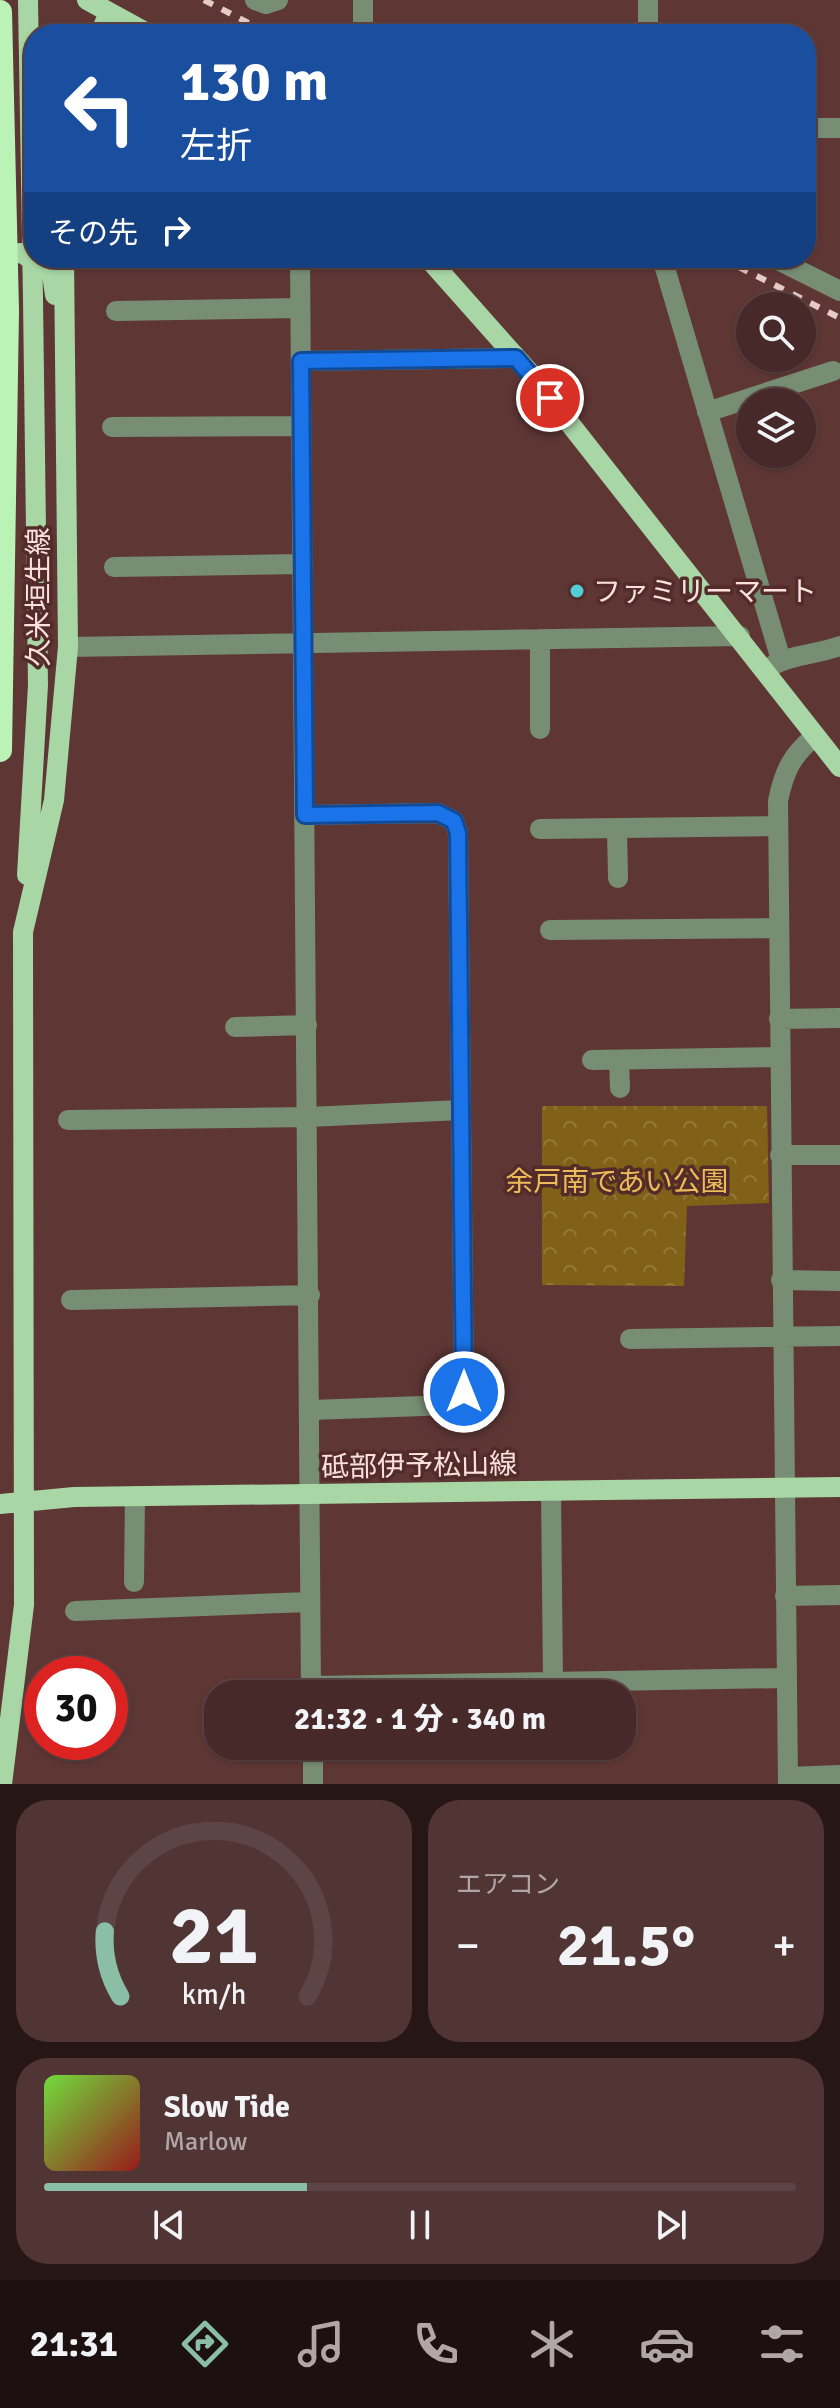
<!DOCTYPE html>
<html lang="ja">
<meta charset="utf-8">
<style>
:root{--surface:#462928;--page:#503534;--text:#f1f3f6;--muted:#b0a6a8;--line:#5e4545;--accent:#8abfa5}
body{margin:0;font-family:Signika,"Noto Sans JP",sans-serif;background:var(--page);color:var(--text);height:100vh;display:flex;flex-direction:column;font-size:30px;white-space:nowrap}
*{box-sizing:border-box;margin:0}
p{font-size:26px;color:var(--muted)}
.icon{flex:none;width:44px;height:44px;fill:none;stroke:currentColor;stroke-width:2;stroke-linecap:round;stroke-linejoin:round}
.map{position:relative;height:1784px;overflow:hidden}
.sheet{display:flex;flex-direction:column;gap:16px;padding:16px;background:#261716;flex:1}
.sheet>*{flex:none}
.hud{position:absolute;left:24px;top:24px;width:792px;height:244px;border-radius:32px;box-shadow:0 2px 6px #0004,0 0 0 2px var(--line);background:#1a4fa0;color:#fff;overflow:hidden}
.fabs{position:absolute;left:736px;top:292px;display:grid;gap:16px}
.fabs a{display:grid;place-items:center;width:80px;height:80px;border-radius:50%;background:var(--surface);box-shadow:0 2px 6px #0004,0 0 0 2px var(--line);font-size:40px}
.speed{position:absolute;left:24px;top:1656px;display:flex;gap:16px;font-size:40px;font-weight:700;text-align:center}
.speed>*{display:grid;place-content:center;width:104px;height:104px;border-radius:50%;background:var(--surface);box-shadow:0 2px 6px #0004,0 0 0 2px var(--line);line-height:1}
.speed .limit{border:12px solid #d22;background:#fff;color:#111}
.pin{position:absolute;display:grid;place-items:center;width:68px;height:68px;color:#fff;margin:-34px;border:4px solid #fff;border-radius:50%;box-shadow:0 2px 8px #0007}
.me{position:absolute;width:88px;margin:-44px;rotate:0deg;stroke-linejoin:round;filter:drop-shadow(0 0 6px #0008)}
.turn{display:flex;align-items:center;gap:28px;height:168px;padding:0 24px;font-size:36px}
.turn .icon{width:104px;height:104px;stroke-width:2.5}
.turn b{display:block;font-size:56px;line-height:68px}
.then{display:flex;align-items:center;height:76px;padding:0 24px;background:#0003;gap:16px;font-size:30px}
.big{font-size:60px;font-weight:800;line-height:1.1}
.sheet .tile{flex:1;display:flex;flex-direction:column;justify-content:center;gap:12px;min-width:0;padding:0 28px;border-radius:32px;background:var(--page)}
.sheet .dial{align-items:center;gap:0}
.dial svg{height:208px;overflow:visible;fill:none;stroke:var(--line);stroke-width:7;stroke-linecap:round;text-anchor:middle}
.dial text{fill:var(--text);stroke:none}
.song{display:flex;align-items:center;gap:24px}
.cover{width:96px;height:96px;border-radius:12px;background:linear-gradient(135deg,hsl(100 70% 55%),hsl(0 70% 35%))}
.played{height:8px;border-radius:4px;background:linear-gradient(90deg,var(--accent) 35%,var(--line) 35%)}
.keys{display:flex;justify-content:space-around;direction:ltr}
.heat{display:flex;justify-content:space-between;align-items:center;font-size:44px;direction:ltr}
.sheet .tiles{flex:1;display:grid;gap:16px;grid-template-columns:1fr 1fr}
.tile:last-child{grid-column:span 2}
.trip{position:absolute;left:204px;top:1680px;width:432px;height:80px;border-radius:32px;background:var(--surface);box-shadow:0 2px 6px #0004,0 0 0 2px var(--line);font-weight:800;line-height:80px;text-align:center}
.tabs{display:flex;height:128px;justify-content:space-around;align-items:center;background:#1c1010;color:var(--muted)}
.tabs .icon{width:56px;height:56px}
.tabs .on{color:var(--accent)}
.tabs b{font-size:36px;color:var(--text)}
.map>svg:first-child{display:block}
.park{fill:url(#park-crowns)}
.lines{fill:none;stroke-linecap:round;stroke-linejoin:round}
.minor{stroke:#778e75;stroke-width:20}
.major{stroke:#a8d6a5;stroke-width:20}
.highway{stroke:#bbf3b7;stroke-width:24}
.rail{stroke:#e5cac8;stroke-width:6;stroke-dasharray:10 10;stroke-linecap:butt}
.major-bridge{stroke:#a8d6a5;stroke-width:20}
.highway-bridge{stroke:#bbf3b7;stroke-width:24}
.route-casing{stroke:#114b97;stroke-width:20}
.route{stroke:#1a73e8;stroke-width:14}
.poi-dot{fill:#52ccd6;stroke:#532c2a;stroke-width:3}
.labels{text-anchor:middle;stroke-width:7;stroke-linejoin:round;paint-order:stroke}
.poi-label{font-size:28px;fill:#fae0de;stroke:#532c2a;text-anchor:start}
.street-label{font-size:28px;fill:#fae0de;stroke:#532c2a}
.park-label{font-size:28px;fill:#ecbc5a;stroke:#532c2a}
</style>
<div class="map">
<svg width="840" height="1784" viewBox="0 0 840 1784">
<defs>
<pattern id="park-crowns" width="20" height="18" patternUnits="userSpaceOnUse" patternTransform="scale(2)"><rect width="20" height="18" fill="#816118"/><path d="M2 6a3 3 0 1 1 6 0M12 15a3 3 0 1 1 6 0" fill="none" stroke="#947739"/></pattern>
</defs>
<rect width="100%" height="100%" fill="#5e3735"/>
<path class="park" d="M 542,1106 L 767,1106 L 769,1203 L 687,1206 L 684,1286 L 542,1285 Z"/>
<g class="lines">
<path class="minor" d="M 255,0 L 266,4 L 278,0
M 363,0 L 363,34
M 648,0 L 648,34
M 806,128 L 840,128
M 300,258 L 311,1694
M 662,258 L 781,660
M 774,258 L 840,291
M 116,311 L 300,308
M 301,361 L 516,358
M 707,412 L 833,371
M 112,427 L 301,426
M 114,567 L 303,564
M 68,647 L 740,636
M 772,666 C 789,655 819,654 840,646
M 540,729 L 540,639
M 305,815 L 438,813 L 454,821 L 458,833 L 464,1392 L 459,1400 L 450,1405 L 311,1410
M 617,828 L 618,878
M 540,829 L 778,826
M 550,930 L 779,928
M 779,1019 L 840,1018
M 235,1027 L 307,1025
M 592,1060 L 779,1057
M 619,1060 L 620,1088
M 68,1120 L 308,1117 L 461,1110
M 780,1155 L 840,1155
M 781,1280 L 840,1281
M 71,1300 L 310,1295
M 630,1339 L 840,1336
M 551,1491 L 553,1682
M 134,1582 L 135,1496
M 785,1596 L 840,1595
M 75,1611 L 309,1602
M 311,1686 L 786,1678
M 313,1746 L 313,1784
M 788,1777 L 840,1775
M 788,1784 L 778,801 C 784,772 791,756 814,737"/>
<path class="major" d="M 87,0 L 149,34
M 100,34 L 109,12
M 0,254 L 22,253 L 52,274 L 55,295
M 428,258 L 530,373 L 840,767
M 27,875 L 38,685 L 33,299
M 0,1504 L 74,1497 L 840,1487
M 2,1784 L 24,1605 L 23,932 L 54,800 L 68,647 L 64,258"/>
<path class="highway" d="M 0,750 L 7,311"/>
<path class="rail" d="M 204,0 L 270,34
M 721,258 L 840,318"/>
<path class="major-bridge" d="M 28,0 L 33,299"/>
<path class="highway-bridge" d="M 0,12 L 7,311"/>
</g>
<g class="lines">
<defs>
<path id="route" d="M 464,1392 L 458,833 L 454,821 L 438,813 L 305,815 L 301,361 L 516,358 L 550,398"/>
</defs>
<use href="#route" class="route-casing"/>
<use href="#route" class="route"/>
</g>
<circle class="poi-dot" cx="577" cy="591" r="8"/>
<g class="labels">
<g class="poi-label">
<text x="593" y="601">ファミリーマート</text>
</g>
<g class="street-label">
<text transform="translate(38 597) rotate(-90)" y="10">久米垣生線</text>
<text transform="translate(419 1465) rotate(-1)" y="10">砥部伊予松山線</text>
</g>
<g class="park-label">
<text x="617" y="1191">余戸南であい公園</text>
</g>
</g>
</svg>
<div class="fabs">
<a><svg class="icon" aria-label="search" viewBox="0 0 24 24"><circle cx="10" cy="10" r="6"/><path d="M15 15l6 6"/></svg></a>
<a><svg class="icon" aria-label="layers" viewBox="0 0 24 24"><path d="M12 4l9 5-9 5-9-5zM3 14l9 5 9-5"/></svg></a>
</div>
<div class="speed"><div class="limit">30</div></div>
<div class="pin" style="left:550px;top:398px;background:#d93025"><svg class="icon" aria-label="arrive" viewBox="0 0 24 24"><path d="M6 21V4h12l-3 4 3 4H6"/></svg></div>
<svg class="me" style="left:464px;top:1392px" viewBox="-20 -20 40 40"><circle r="17" fill="#1a73e8" stroke="#fff" stroke-width="3"/><path d="M0-11L8 9 0 5-8 9z" fill="#fff"/></svg>
<div class="trip">21:32 · 1 分 · 340 m</div>
<div class="hud">
<div class="turn"><svg class="icon" aria-label="left" viewBox="0 0 24 24"><path d="M17 20v-9H6M10 6l-5 5 5 5"/></svg><div><b>130 m</b>左折</div></div>
<div class="then">その先<svg class="icon" aria-label="right" viewBox="0 0 24 24"><path d="M7 20v-9h11M14 6l5 5-5 5"/></svg></div>
</div>
</div>
<section class="sheet">
<div class="tiles">
<div class="tile dial"><svg viewBox="0 0 100 80">
<path d="M14 69A42 42 0 1 1 86 69"/>
<path d="M14 69A42 42 0 0 1 8 44" stroke="#8abfa5"/>
<text x="50" y="56" font-size="32" font-weight="700">21</text>
<text x="50" y="72" font-size="11">km/h</text>
</svg></div>
<div class="tile"><p>エアコン</p>
<div class="heat"><a>−</a><b class="big">21.5°</b><a>+</a></div>
</div>
<div class="tile">
<div class="song"><i class="cover"></i><div><b>Slow Tide</b><p>Marlow</p></div></div>
<div class="played"></div>
<div class="keys"><svg class="icon" aria-label="previous" viewBox="0 0 24 24"><path d="M18 5L8 12l10 7zM5 5v14"/></svg><svg class="icon" aria-label="pause" viewBox="0 0 24 24"><path d="M8 5v14M16 5v14"/></svg><svg class="icon" aria-label="next" viewBox="0 0 24 24"><path d="M6 5l10 7-10 7zM19 5v14"/></svg></div>
</div>
</div>
</section>
<nav class="tabs">
<b>21:31</b>
<svg class="icon on" aria-label="directions" viewBox="0 0 24 24"><path d="M12 3l9 9-9 9-9-9zM9 14v-3h6M13 9l2 2-2 2"/></svg>
<svg class="icon" aria-label="music" viewBox="0 0 24 24"><path d="M9 18V5l10-2v13"/><circle cx="6" cy="18" r="3"/><circle cx="16" cy="16" r="3"/></svg>
<svg class="icon" aria-label="phone" viewBox="0 0 24 24"><path d="M5 4h4l2 5-3 2q2 4 5 5l2-3 5 2v4C11 20 4 13 5 4z"/></svg>
<svg class="icon" aria-label="climate" viewBox="0 0 24 24"><path d="M12 3v18M4 7l16 10M4 17L20 7"/></svg>
<svg class="icon" aria-label="car" viewBox="0 0 24 24"><path d="M5 17H2v-5l4-1 3-4h7l3 4 3 1v5h-3M9 17h6M6 11h13"/><circle cx="7" cy="17" r="2"/><circle cx="17" cy="17" r="2"/></svg>
<svg class="icon" aria-label="filters" viewBox="0 0 24 24"><path d="M4 7h16M4 17h16"/><circle cx="9" cy="7" r="2"/><circle cx="15" cy="17" r="2"/></svg>
</nav>
